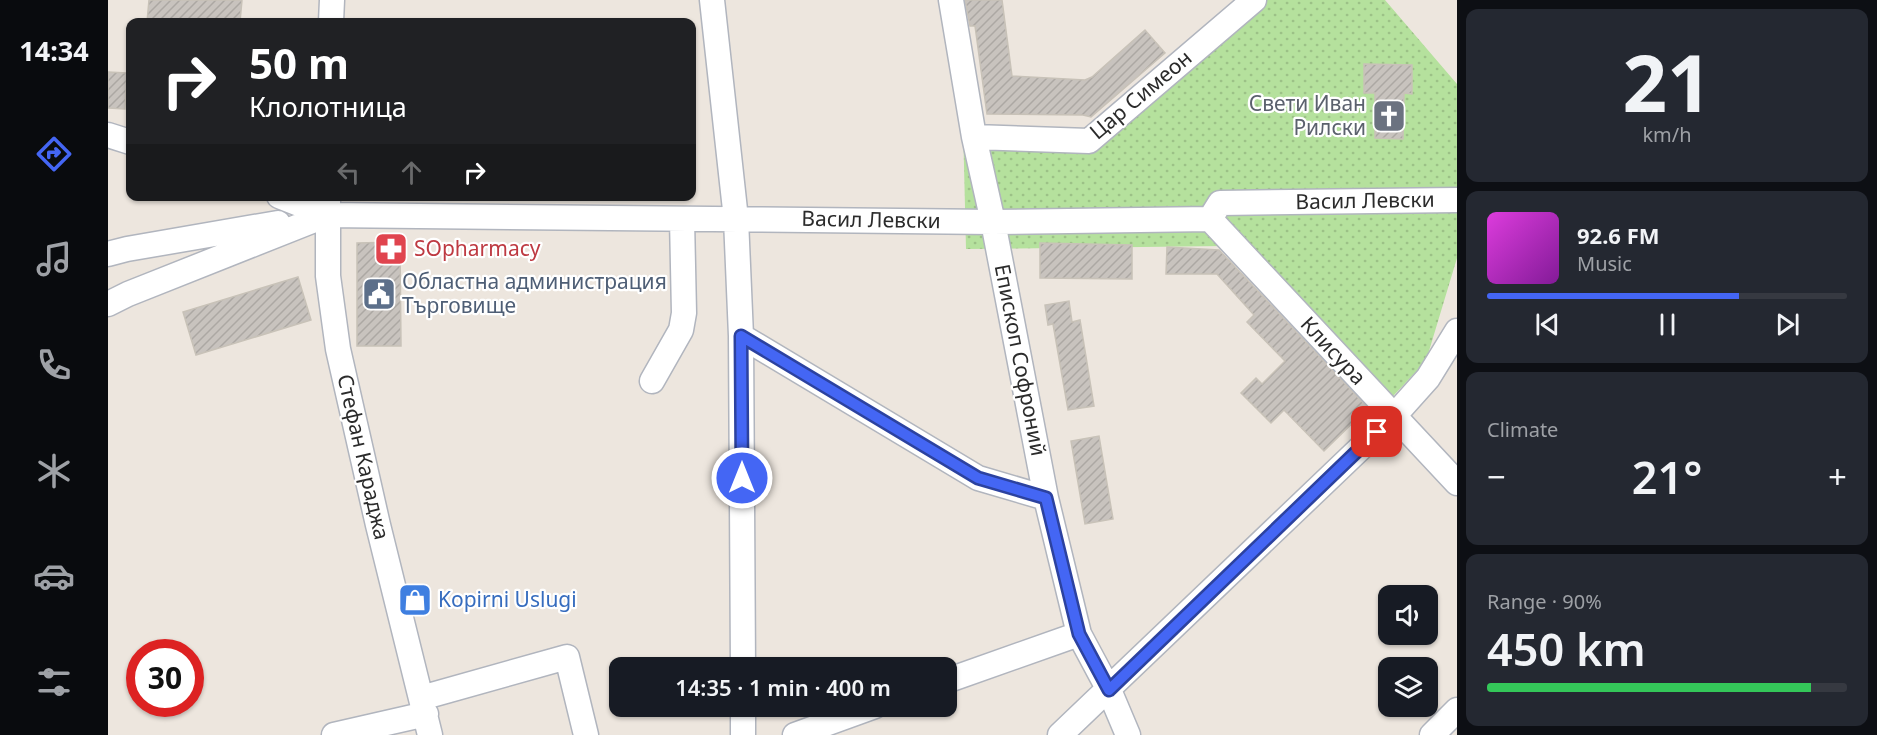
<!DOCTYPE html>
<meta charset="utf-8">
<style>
:root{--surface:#171b24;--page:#242831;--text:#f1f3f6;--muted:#9ea1a6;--line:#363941;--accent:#4466f4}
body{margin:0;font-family:"Noto Sans",sans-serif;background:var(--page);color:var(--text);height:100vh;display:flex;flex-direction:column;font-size:22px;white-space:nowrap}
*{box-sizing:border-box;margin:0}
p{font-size:20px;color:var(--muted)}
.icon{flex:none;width:33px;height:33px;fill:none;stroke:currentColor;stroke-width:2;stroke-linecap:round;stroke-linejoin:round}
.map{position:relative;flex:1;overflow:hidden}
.details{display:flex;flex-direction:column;gap:9px;padding:9px;background:#0d0f14;width:420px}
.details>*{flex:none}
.guide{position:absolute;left:18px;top:18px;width:570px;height:183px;border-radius:12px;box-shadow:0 2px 4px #0004;background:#202124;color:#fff;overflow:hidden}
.controls{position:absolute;left:1270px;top:585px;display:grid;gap:12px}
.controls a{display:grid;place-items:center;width:60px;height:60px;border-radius:12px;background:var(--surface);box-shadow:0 2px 4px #0004;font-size:30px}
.speed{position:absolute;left:18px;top:639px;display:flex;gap:12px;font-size:30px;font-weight:700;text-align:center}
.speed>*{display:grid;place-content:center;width:78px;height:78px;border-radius:50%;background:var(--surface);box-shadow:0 2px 4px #0004;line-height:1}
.speed .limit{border:9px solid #d22;background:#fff;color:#111}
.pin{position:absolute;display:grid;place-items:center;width:51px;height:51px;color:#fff;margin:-26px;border-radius:12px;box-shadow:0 3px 9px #0006}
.me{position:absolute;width:66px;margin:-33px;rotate:0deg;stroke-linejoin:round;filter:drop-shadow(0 0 4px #0008)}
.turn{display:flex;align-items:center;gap:21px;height:126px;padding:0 24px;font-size:27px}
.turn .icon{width:78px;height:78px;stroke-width:2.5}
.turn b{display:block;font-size:42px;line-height:51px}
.lanes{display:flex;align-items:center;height:57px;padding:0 24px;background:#0003;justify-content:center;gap:30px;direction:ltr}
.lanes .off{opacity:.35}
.big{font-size:45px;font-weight:600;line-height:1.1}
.details .tile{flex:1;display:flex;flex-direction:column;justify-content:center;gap:9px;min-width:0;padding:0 21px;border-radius:12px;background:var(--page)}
.details .dial{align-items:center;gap:0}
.dial b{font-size:78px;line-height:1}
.song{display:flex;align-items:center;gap:18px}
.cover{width:72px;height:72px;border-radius:9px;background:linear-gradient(135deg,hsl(300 70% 55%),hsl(290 70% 35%))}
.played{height:6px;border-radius:3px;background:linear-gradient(90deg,var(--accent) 70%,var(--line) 70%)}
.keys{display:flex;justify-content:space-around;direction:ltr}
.heat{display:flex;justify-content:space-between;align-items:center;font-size:33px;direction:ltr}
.charge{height:9px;border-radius:4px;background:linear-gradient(90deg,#34c759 90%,var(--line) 0)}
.trip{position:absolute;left:501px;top:657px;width:348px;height:60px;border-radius:12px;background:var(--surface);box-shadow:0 2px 4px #0004;font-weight:600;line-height:60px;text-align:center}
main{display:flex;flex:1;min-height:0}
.tabs{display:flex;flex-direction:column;width:108px;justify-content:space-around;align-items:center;background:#090b0e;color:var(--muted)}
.tabs .icon{width:42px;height:42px}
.tabs .active{color:var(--accent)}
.tabs b{font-size:27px;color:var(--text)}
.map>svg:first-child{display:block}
.park{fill:url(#park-dots)}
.building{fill:url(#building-hatch);stroke:#c8c2b8;stroke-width:1.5}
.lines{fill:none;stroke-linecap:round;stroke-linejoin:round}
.minor-casing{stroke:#b1b5be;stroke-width:27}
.minor{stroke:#fff;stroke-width:24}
.route-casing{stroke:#2c429f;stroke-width:15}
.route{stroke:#4466f4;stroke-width:10}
.labels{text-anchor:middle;stroke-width:4.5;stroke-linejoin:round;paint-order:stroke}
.street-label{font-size:21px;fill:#2b2b2b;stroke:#fff}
.worship-label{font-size:21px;fill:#5b616d;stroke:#fff;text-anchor:end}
.health-label{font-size:21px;fill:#be3a42;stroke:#fff;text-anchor:start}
.service-label{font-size:21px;fill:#4e5e75;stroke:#fff;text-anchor:start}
.shop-label{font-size:21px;fill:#366cbe;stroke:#fff;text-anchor:start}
</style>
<main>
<nav class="tabs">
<b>14:34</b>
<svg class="icon active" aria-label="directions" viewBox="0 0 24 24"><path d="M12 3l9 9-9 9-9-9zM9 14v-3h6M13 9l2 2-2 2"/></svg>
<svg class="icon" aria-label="music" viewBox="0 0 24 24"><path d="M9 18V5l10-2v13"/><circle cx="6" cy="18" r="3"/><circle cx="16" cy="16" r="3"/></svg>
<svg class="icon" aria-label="phone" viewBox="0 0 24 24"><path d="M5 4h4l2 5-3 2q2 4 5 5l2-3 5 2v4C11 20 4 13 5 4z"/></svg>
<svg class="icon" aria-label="climate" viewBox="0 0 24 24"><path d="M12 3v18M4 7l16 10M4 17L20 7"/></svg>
<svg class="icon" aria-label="car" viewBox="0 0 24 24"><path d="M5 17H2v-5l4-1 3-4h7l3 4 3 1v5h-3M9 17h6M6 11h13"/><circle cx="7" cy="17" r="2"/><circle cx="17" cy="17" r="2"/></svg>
<svg class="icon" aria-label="filters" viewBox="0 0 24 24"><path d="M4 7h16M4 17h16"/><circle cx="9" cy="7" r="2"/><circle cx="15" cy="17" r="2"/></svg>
</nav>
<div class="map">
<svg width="1349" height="735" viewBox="0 0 1349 735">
<defs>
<pattern id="park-dots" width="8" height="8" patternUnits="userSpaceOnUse" patternTransform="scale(1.5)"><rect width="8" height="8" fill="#b5e19d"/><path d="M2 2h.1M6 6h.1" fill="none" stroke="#9cc187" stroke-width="1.8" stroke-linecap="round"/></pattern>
<pattern id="building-hatch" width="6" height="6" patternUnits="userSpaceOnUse" patternTransform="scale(1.5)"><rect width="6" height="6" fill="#c8c3be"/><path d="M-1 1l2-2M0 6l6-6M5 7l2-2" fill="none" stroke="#aca8a3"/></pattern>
</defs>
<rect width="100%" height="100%" fill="#ede6de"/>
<path class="park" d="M 1138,0 L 1277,0 L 1349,84 L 1349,258 L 1318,361 L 1271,411 L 1117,246 L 858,249 L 855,124 L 983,129 Z"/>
<path class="building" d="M 41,0 L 134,0 L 132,22 L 39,22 Z
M 857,0 L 894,0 L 904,76 L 977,80 L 984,77 L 1037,30 L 1057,53 L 983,117 L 975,115 L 879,114 L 867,26 L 862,26 Z
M 1256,64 L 1304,65 L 1304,94 L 1296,93 L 1295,139 L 1267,138 L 1267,93 L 1256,93 Z
M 0,72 L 19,73 L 17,109 L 0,108 Z
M 292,242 L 293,346 L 249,346 L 249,243 Z
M 932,243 L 1024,245 L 1024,279 L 932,278 Z
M 1059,247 L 1111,250 L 1260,408 L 1216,451 L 1176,410 L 1163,423 L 1133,393 L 1148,378 L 1154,384 L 1177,361 L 1139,322 L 1146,315 L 1109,274 L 1058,274 Z
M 190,277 L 203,320 L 88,355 L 75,312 Z
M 961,301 L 964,322 L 972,320 L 986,406 L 960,410 L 945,324 L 940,325 L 937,305 Z
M 991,436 L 1005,519 L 977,524 L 963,441 Z"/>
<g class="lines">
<defs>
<path id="minor" d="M 604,0 L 628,219 L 633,336 L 635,668
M 843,0 L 866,137 L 885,222 L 938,498 L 971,634 L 1001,690 L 1020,735
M 223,22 L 224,0
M 0,135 L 22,142
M 866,137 L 981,141 L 1146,0
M 171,196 L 219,215 L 885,222 L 1102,219 L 1112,203 L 1349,200
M 220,196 L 220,276 L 230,349 L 270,525 L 322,735
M 1102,219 L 1349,483
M 0,254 L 19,249 L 170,223
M 0,304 L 20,294 L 219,215
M 633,336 L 870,478 L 938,498
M 544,381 L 573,330 L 576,313 L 574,219
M 838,681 L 971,634
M 313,698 L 459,657 L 478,735
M 635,706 L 635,735
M 226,735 L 318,714
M 687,735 L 767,706
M 952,735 L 1286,416 L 1320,378 L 1349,331
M 1324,735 L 1349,710"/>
</defs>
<use href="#minor" class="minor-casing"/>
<use href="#minor" class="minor"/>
</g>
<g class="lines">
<defs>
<path id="route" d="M 634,478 L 633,336 L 870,478 L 938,498 L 971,634 L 1001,690 L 1269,432"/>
</defs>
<use href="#route" class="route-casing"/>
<use href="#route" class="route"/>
</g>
<defs>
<symbol id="church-square" viewBox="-11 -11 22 22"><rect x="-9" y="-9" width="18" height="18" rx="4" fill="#6b7280" stroke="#fff"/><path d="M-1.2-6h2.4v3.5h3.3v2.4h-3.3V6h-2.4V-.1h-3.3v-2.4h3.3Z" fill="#fff"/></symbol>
<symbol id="pharmacy-square" viewBox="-11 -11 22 22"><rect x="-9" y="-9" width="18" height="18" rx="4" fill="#e0444e" stroke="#fff"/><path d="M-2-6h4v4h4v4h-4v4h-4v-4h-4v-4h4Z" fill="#fff"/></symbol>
<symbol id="civic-square" viewBox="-11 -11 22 22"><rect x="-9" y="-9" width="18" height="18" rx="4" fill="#5c6f8a" stroke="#fff"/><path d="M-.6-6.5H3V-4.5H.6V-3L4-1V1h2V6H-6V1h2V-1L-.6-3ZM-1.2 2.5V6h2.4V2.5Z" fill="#fff"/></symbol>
<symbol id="shop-square" viewBox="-11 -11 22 22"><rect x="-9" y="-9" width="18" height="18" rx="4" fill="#3f7fe0" stroke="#fff"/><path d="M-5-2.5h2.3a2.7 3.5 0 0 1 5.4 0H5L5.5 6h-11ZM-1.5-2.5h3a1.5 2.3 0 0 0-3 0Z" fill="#fff"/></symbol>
</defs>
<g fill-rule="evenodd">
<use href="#church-square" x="1262" y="97" width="38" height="38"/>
<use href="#pharmacy-square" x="264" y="230" width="38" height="38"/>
<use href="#civic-square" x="252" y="275" width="38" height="38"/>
<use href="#shop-square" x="288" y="581" width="38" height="38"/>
</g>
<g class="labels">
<g class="street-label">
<text transform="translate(1033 95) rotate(-40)" y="7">Цар Симеон</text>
<text transform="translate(1257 201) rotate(-1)" y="7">Васил Левски</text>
<text transform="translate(763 220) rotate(1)" y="7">Васил Левски</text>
<text transform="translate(1225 351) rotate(47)" y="7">Клисура</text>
<text transform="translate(912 360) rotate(79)" y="7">Епископ Софроний</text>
<text transform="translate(255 457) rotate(77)" y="7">Стефан Караджа</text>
</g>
<g class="worship-label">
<text x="1258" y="111">Свети Иван<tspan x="1258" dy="24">Рилски</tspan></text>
</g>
<g class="health-label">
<text x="306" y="256">SOpharmacy</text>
</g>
<g class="service-label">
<text x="294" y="289">Областна администрация<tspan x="294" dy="24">Търговище</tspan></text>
</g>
<g class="shop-label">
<text x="330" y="607">Kopirni Uslugi</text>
</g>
</g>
</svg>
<div class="controls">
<a><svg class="icon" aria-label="sound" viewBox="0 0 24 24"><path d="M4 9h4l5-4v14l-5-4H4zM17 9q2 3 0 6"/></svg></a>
<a><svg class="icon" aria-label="layers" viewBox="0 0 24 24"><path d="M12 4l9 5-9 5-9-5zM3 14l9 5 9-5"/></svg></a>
</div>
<div class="speed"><div class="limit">30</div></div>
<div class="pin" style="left:1269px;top:432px;background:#d93025"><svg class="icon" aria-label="arrive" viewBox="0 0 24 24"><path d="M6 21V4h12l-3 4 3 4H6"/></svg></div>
<svg class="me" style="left:634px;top:478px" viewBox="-20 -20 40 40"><circle r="17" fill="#4466f4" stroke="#fff" stroke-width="3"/><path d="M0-11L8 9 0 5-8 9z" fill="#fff"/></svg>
<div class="trip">14:35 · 1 min · 400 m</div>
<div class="guide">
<div class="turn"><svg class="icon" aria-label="right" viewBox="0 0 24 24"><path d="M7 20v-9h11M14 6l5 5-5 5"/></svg><div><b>50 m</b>Клолотница</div></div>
<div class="lanes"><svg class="icon off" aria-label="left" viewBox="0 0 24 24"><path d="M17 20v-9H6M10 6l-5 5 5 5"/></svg><svg class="icon off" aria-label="ahead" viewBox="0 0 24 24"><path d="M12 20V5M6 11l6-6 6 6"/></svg><svg class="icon" aria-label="right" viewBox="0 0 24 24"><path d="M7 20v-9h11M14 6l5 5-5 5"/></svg></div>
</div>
</div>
<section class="details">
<div class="tile dial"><b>21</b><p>km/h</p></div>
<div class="tile">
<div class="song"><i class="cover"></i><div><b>92.6 FM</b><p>Music</p></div></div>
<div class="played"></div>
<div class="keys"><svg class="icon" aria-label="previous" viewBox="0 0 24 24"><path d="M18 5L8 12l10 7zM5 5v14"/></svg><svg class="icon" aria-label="pause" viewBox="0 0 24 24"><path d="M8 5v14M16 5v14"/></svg><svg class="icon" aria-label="next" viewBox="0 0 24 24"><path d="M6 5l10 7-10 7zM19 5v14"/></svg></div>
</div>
<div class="tile"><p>Climate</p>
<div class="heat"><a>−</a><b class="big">21°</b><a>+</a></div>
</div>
<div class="tile"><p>Range · 90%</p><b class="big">450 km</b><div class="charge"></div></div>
</section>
</main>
